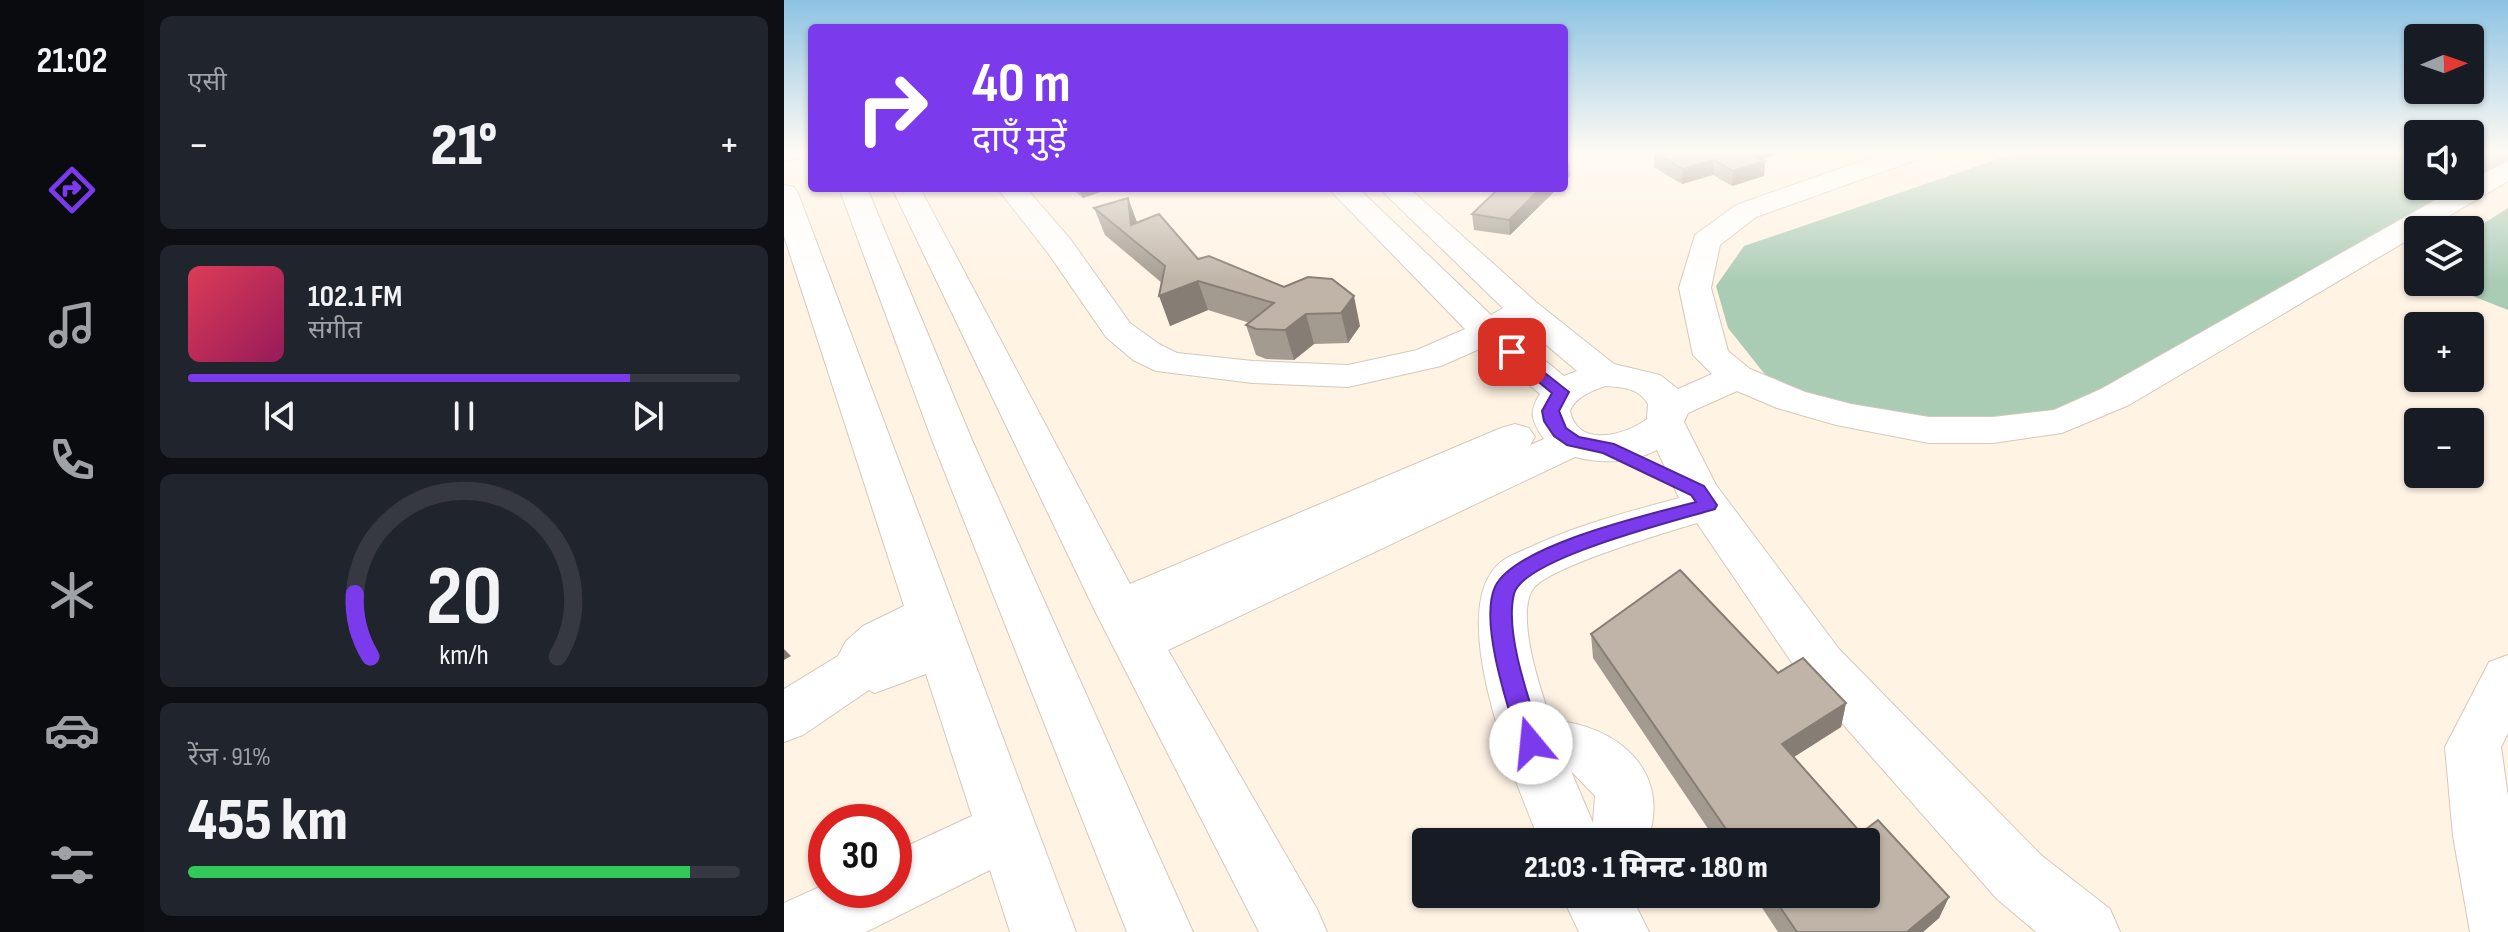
<!DOCTYPE html>
<html lang="hi">
<meta charset="utf-8">
<style>
:root{--surface:#171b24;--page:#20242c;--text:#f1f3f6;--muted:#9ea1a6;--line:#363941;--accent:#7c3aed}
body{margin:0;font-family:"Sofia Sans Condensed","Noto Sans Devanagari",sans-serif;background:var(--page);color:var(--text);height:100vh;display:flex;flex-direction:column;font-size:30px;white-space:nowrap}
*{box-sizing:border-box;margin:0}
p{font-size:26px;color:var(--muted)}
.icon{flex:none;width:44px;height:44px;fill:none;stroke:currentColor;stroke-width:2;stroke-linecap:round;stroke-linejoin:round}
.map{position:relative;flex:1;overflow:hidden}
.drawer{display:flex;flex-direction:column;gap:16px;padding:16px;background:#0d0f14;width:640px}
.drawer>*{flex:none}
.hud{position:absolute;left:24px;top:24px;width:760px;height:168px;border-radius:8px;box-shadow:0 2px 6px #0004;background:#7c3aed;color:#fff;overflow:hidden}
.needle{width:52px;rotate:88deg}
.controls{position:absolute;left:1620px;top:24px;display:grid;gap:16px}
.controls a{display:grid;place-items:center;width:80px;height:80px;border-radius:8px;background:var(--surface);box-shadow:0 2px 6px #0004;font-size:40px}
.speed{position:absolute;left:24px;top:804px;display:flex;gap:16px;font-size:40px;font-weight:700;text-align:center}
.speed>*{display:grid;place-content:center;width:104px;height:104px;border-radius:50%;background:var(--surface);box-shadow:0 2px 6px #0004;line-height:1}
.speed .limit{border:12px solid #d22;background:#fff;color:#111}
.pin{position:absolute;display:grid;place-items:center;width:68px;height:68px;color:#fff;margin:-34px;border-radius:16px;box-shadow:0 4px 12px #0006}
.me{position:absolute;width:88px;margin:-44px;rotate:343deg;stroke-linejoin:round;filter:drop-shadow(0 0 6px #0008)}
.turn{display:flex;align-items:center;gap:28px;height:168px;padding:0 32px;font-size:36px}
.turn .icon{width:104px;height:104px;stroke-width:2.5}
.turn b{display:block;font-size:56px;line-height:68px}
.big{font-size:60px;font-weight:800;line-height:1.1}
.drawer .card{flex:1;display:flex;flex-direction:column;justify-content:center;gap:12px;min-width:0;padding:0 28px;border-radius:12px;background:var(--page)}
.drawer .dial{align-items:center;gap:0}
.dial svg{height:208px;overflow:visible;fill:none;stroke:var(--line);stroke-width:7;stroke-linecap:round;text-anchor:middle}
.dial text{fill:var(--text);stroke:none}
.song{display:flex;align-items:center;gap:24px}
.cover{width:96px;height:96px;border-radius:12px;background:linear-gradient(135deg,hsl(350 70% 55%),hsl(330 70% 35%))}
.played{height:8px;border-radius:4px;background:linear-gradient(90deg,var(--accent) 80%,var(--line) 80%)}
.keys{display:flex;justify-content:space-around;direction:ltr}
.heat{display:flex;justify-content:space-between;align-items:center;font-size:44px;direction:ltr}
.charge{height:12px;border-radius:6px;background:linear-gradient(90deg,#34c759 91%,var(--line) 0)}
.trip{position:absolute;left:628px;top:828px;width:468px;height:80px;border-radius:8px;background:var(--surface);box-shadow:0 2px 6px #0004;font-weight:800;line-height:80px;text-align:center}
main{display:flex;flex:1;min-height:0}
.dock{display:flex;flex-direction:column;width:144px;justify-content:space-around;align-items:center;background:#090b0e;color:var(--muted)}
.dock .icon{width:56px;height:56px}
.dock .on{color:var(--accent)}
.dock b{font-size:36px;color:var(--text)}
.map>svg:first-child{display:block}
.green{fill:#aaccb5}
.lines{fill:none;stroke-linecap:round;stroke-linejoin:round}
.minor-casing{stroke:#d4c8ba;stroke-width:2}
.minor{fill:#fff;fill-rule:evenodd}
.wall{fill:#a49b90}
.shaded-wall{fill:#867e75}
.building{fill:#bfb4a7;stroke:#867e75;stroke-width:2}
.route{fill:#7c3aed;stroke:#51269a;stroke-width:2}
</style>
<main>
<nav class="dock">
<b>21:02</b>
<svg class="icon on" aria-label="directions" viewBox="0 0 24 24"><path d="M12 3l9 9-9 9-9-9zM9 14v-3h6M13 9l2 2-2 2"/></svg>
<svg class="icon" aria-label="music" viewBox="0 0 24 24"><path d="M9 18V5l10-2v13"/><circle cx="6" cy="18" r="3"/><circle cx="16" cy="16" r="3"/></svg>
<svg class="icon" aria-label="phone" viewBox="0 0 24 24"><path d="M5 4h4l2 5-3 2q2 4 5 5l2-3 5 2v4C11 20 4 13 5 4z"/></svg>
<svg class="icon" aria-label="climate" viewBox="0 0 24 24"><path d="M12 3v18M4 7l16 10M4 17L20 7"/></svg>
<svg class="icon" aria-label="car" viewBox="0 0 24 24"><path d="M5 17H2v-5l4-1 3-4h7l3 4 3 1v5h-3M9 17h6M6 11h13"/><circle cx="7" cy="17" r="2"/><circle cx="17" cy="17" r="2"/></svg>
<svg class="icon" aria-label="filters" viewBox="0 0 24 24"><path d="M4 7h16M4 17h16"/><circle cx="9" cy="7" r="2"/><circle cx="15" cy="17" r="2"/></svg>
</nav>
<section class="drawer">
<div class="card"><p>एसी</p>
<div class="heat"><a>−</a><b class="big">21°</b><a>+</a></div>
</div>
<div class="card">
<div class="song"><i class="cover"></i><div><b>102.1 FM</b><p>संगीत</p></div></div>
<div class="played"></div>
<div class="keys"><svg class="icon" aria-label="previous" viewBox="0 0 24 24"><path d="M18 5L8 12l10 7zM5 5v14"/></svg><svg class="icon" aria-label="pause" viewBox="0 0 24 24"><path d="M8 5v14M16 5v14"/></svg><svg class="icon" aria-label="next" viewBox="0 0 24 24"><path d="M6 5l10 7-10 7zM19 5v14"/></svg></div>
</div>
<div class="card dial"><svg viewBox="0 0 100 80">
<path d="M14 69A42 42 0 1 1 86 69"/>
<path d="M14 69A42 42 0 0 1 8 45" stroke="#7c3aed"/>
<text x="50" y="56" font-size="32" font-weight="700">20</text>
<text x="50" y="72" font-size="11">km/h</text>
</svg></div>
<div class="card"><p>रेंज · 91%</p><b class="big">455 km</b><div class="charge"></div></div>
</section>
<div class="map">
<svg width="1724" height="932" viewBox="0 0 1724 932">
<rect width="100%" height="100%" fill="#fff3e4"/>
<path class="green" d="M 1235,152 L 1634,152 L 1634,186 L 1685,186 L 1287,426 L 1232,440 L 1153,439 L 1061,426 L 983,377 L 944,328 L 932,286 L 960,246 Z
M 1686,152 L 1724,152 L 1724,162 L 1686,185 Z
M 1724,208 L 1724,310 L 1653,282 L 1686,282 L 1686,232 Z"/>
<g class="lines">
<defs>
<path id="minor" d="M 0,152 L 19,152 L 15,158 L 0,161 Z
M 1103,152 L 1141,152 L 1137,158 L 972,217 L 936,245 L 927,288 L 944,351 L 966,369 L 1021,392 L 1067,404 L 1145,417 L 1209,417 L 1270,410 L 1317,389 L 1676,186 L 1686,186 L 1686,180 L 1724,162 L 1724,181 L 1641,230 L 1634,230 L 1634,234 L 1345,405 L 1278,433 L 1209,443 L 1145,443 L 1052,425 L 993,408 L 953,391 L 904,413 L 900,422 L 932,485 L 1055,649 L 1257,855 L 1326,909 L 1336,932 L 1252,932 L 1213,899 L 1019,679 L 913,523 C 883,532 764,567 749,589 C 731,616 757,691 767,720 C 834,725 889,772 863,842 L 756,842 C 733,785 657,608 718,561 C 728,554 740,550 751,545 C 797,524 847,511 895,498 L 873,450 C 847,463 819,464 791,457 L 384,650 L 533,909 L 543,932 L 475,932 L 310,609 L 108,188 L 136,188 L 346,584 L 717,428 L 731,424 L 745,428 L 751,437 L 746,445 L 760,439 C 748,422 744,412 756,394 L 700,347 L 657,366 L 564,387 L 469,383 L 372,371 L 349,360 L 322,337 L 264,253 L 213,188 L 242,188 L 287,240 L 346,323 L 375,344 L 393,353 L 469,361 L 564,365 L 633,350 L 681,329 L 544,188 L 574,188 L 707,315 L 719,308 L 595,188 L 625,188 L 752,302 L 830,364 L 876,375 L 894,389 L 928,374 L 909,355 L 895,288 L 911,235 L 952,205 ZM 739,325 L 793,371 L 780,376 L 727,333 ZM 821,386 C 838,387 855,388 864,404 L 863,419 C 842,435 794,449 786,411 C 791,397 808,391 821,386 ZM 787,771 L 811,796 L 809,823 Z
M 0,185 L 10,187 L 14,193 L 292,932 L 226,932 L 206,870 L 82,932 L 0,932 L 0,903 L 42,884 L 42,890 L 110,890 L 110,852 L 188,816 L 142,674 L 91,693 L 85,690 L 19,735 L 0,742 L 0,689 L 54,656 L 62,641 L 79,626 L 120,606 L 0,236 Z
M 55,188 L 83,188 L 188,440 L 409,932 L 343,932 L 148,440 Z
M 1724,655 L 1724,733 L 1717,747 L 1724,796 L 1724,932 L 1686,932 L 1669,836 L 1661,747 L 1705,662 Z
M 777,894 L 846,894 L 865,932 L 795,932 Z"/>
</defs>
<use href="#minor" class="minor-casing"/>
<use href="#minor" class="minor"/>
</g>
<path class="wall" d="M 870,152 L 991,152 L 991,155 L 978,159 L 981,161 L 980,176 L 948,186 L 929,175 L 898,184 L 870,167 Z
M 262,188 L 328,188 L 299,198 L 291,191 L 264,192 Z
M 774,188 L 726,235 L 690,230 L 688,214 Z
M 344,198 L 353,223 L 414,259 L 500,287 L 524,277 L 576,326 L 564,343 L 530,344 L 510,360 L 482,359 L 472,355 L 462,325 L 466,323 L 424,310 L 386,326 L 378,283 L 321,235 L 310,208 Z
M 807,634 L 994,673 L 1062,703 L 1057,727 L 1010,757 L 1077,833 L 1165,897 L 1155,918 L 1139,932 L 994,932 L 969,894 L 1082,894 L 1082,842 L 933,842 L 809,658 Z"/>
<path class="shaded-wall" d="M 960,152 L 991,152 L 991,155 L 959,165 Z
M 930,160 L 929,175 L 898,184 L 899,169 Z
M 785,161 L 786,176 L 780,182 L 780,166 Z
M 981,161 L 980,176 L 948,186 L 949,171 Z
M 294,188 L 328,188 L 299,198 Z
M 757,188 L 774,188 L 726,235 L 725,220 Z
M 344,198 L 354,225 L 347,225 Z
M 414,281 L 424,310 L 386,326 L 375,296 Z
M 570,296 L 576,326 L 564,343 L 557,313 Z
M 522,314 L 530,344 L 510,360 L 501,330 Z
M 0,649 L 7,656 L 0,660 Z
M 1062,703 L 1057,727 L 994,767 L 998,744 Z
M 1165,897 L 1155,918 L 1139,932 L 1123,932 Z"/>
<path class="building" d="M 870,152 L 964,152 L 981,161 L 949,171 L 930,160 L 899,169 Z
M 715,188 L 757,188 L 725,220 L 688,214 Z
M 344,198 L 347,225 L 375,214 L 414,259 L 425,256 L 500,287 L 524,277 L 548,279 L 570,296 L 557,313 L 522,314 L 501,330 L 472,329 L 462,325 L 490,303 L 414,281 L 375,296 L 381,266 L 310,208 Z
M 896,570 L 994,673 L 1019,658 L 1062,703 L 998,744 L 1077,833 L 1094,820 L 1165,897 L 1123,932 L 1013,932 L 987,894 L 1082,894 L 1082,842 L 951,842 L 807,634 Z"/>
<linearGradient id="sky" x2="0" y2="1"><stop stop-color="#8dc3e3"/><stop offset="0.54" stop-color="#fffaf3"/><stop offset="1" stop-color="#fffaf3" stop-opacity="0"/></linearGradient>
<rect width="1724" height="282" fill="url(#sky)"/>
<path class="route" d="M 728,347 L 785,392 L 775,411 L 782,428 L 795,437 L 830,444 L 920,486 L 933,505 L 931,509 C 895,520 739,558 730,594 C 720,634 747,705 759,743 L 756,751 L 747,754 L 738,751 L 735,743 C 724,707 695,622 711,587 C 730,545 867,514 912,502 L 907,495 L 819,453 L 783,445 L 770,436 L 760,421 L 758,411 L 768,393 L 723,356 L 723,349 Z"/>
</svg>
<div class="controls">
<a><svg class="needle" viewBox="-14 -14 28 28"><path d="M0-13l5 13h-10z" fill="#e53935"/><path d="M0 13l5-13h-10z" fill="#9ea1a6"/></svg></a>
<a><svg class="icon" aria-label="sound" viewBox="0 0 24 24"><path d="M4 9h4l5-4v14l-5-4H4zM17 9q2 3 0 6"/></svg></a>
<a><svg class="icon" aria-label="layers" viewBox="0 0 24 24"><path d="M12 4l9 5-9 5-9-5zM3 14l9 5 9-5"/></svg></a>
<a>+</a>
<a>−</a>
</div>
<div class="speed"><div class="limit">30</div></div>
<div class="pin" style="left:728px;top:352px;background:#d93025"><svg class="icon" aria-label="arrive" viewBox="0 0 24 24"><path d="M6 21V4h12l-3 4 3 4H6"/></svg></div>
<svg class="me" style="left:747px;top:743px" viewBox="-20 -20 40 40"><circle r="19" fill="#fff"/><path d="M0-13L10 11 0 6-10 11z" fill="#7c3aed"/></svg>
<div class="trip">21:03 · 1 मिनट · 180 m</div>
<div class="hud">
<div class="turn"><svg class="icon" aria-label="right" viewBox="0 0 24 24"><path d="M7 20v-9h11M14 6l5 5-5 5"/></svg><div><b>40 m</b>दाएँ मुड़ें</div></div>
</div>
</div>
</main>
